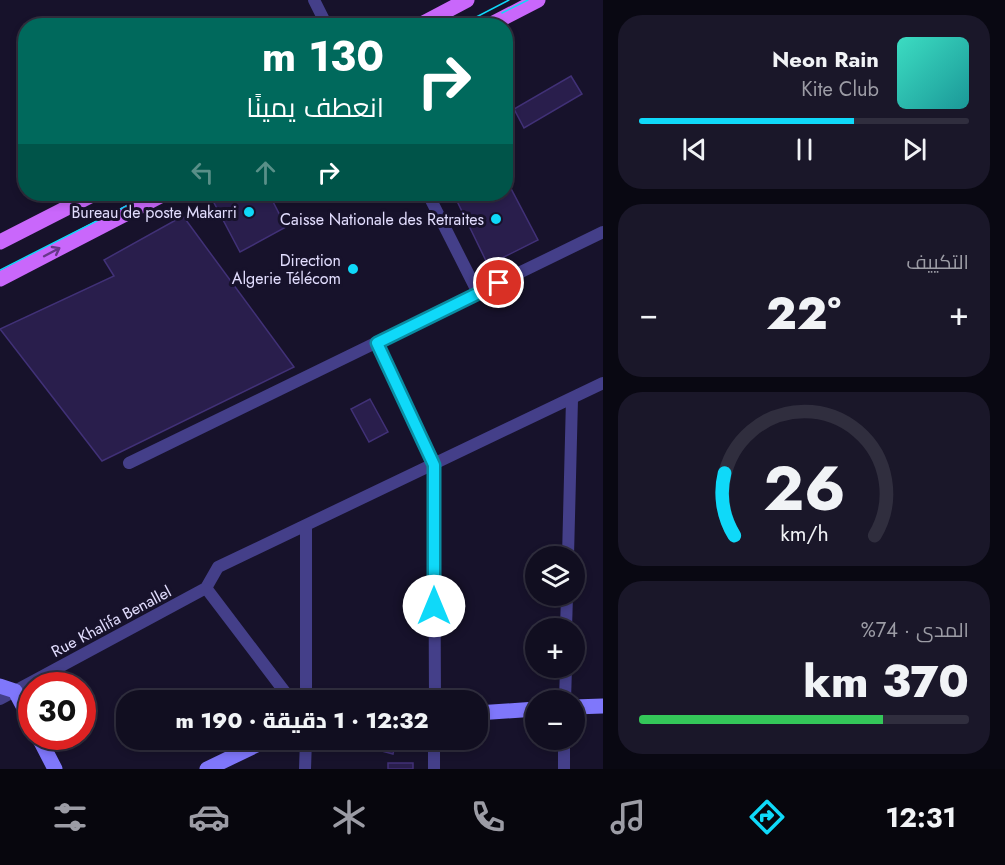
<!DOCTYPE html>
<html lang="ar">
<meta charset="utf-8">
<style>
:root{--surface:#110e20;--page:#1a1729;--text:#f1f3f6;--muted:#9c9ca5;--line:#302e3e;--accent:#0fd9f9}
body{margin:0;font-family:Jost,Cairo,sans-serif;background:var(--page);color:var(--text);direction:rtl;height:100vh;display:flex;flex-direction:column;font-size:22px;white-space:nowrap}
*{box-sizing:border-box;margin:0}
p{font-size:20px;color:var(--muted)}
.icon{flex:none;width:33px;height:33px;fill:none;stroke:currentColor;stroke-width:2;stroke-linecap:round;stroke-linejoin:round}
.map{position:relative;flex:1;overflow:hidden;direction:ltr}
.panel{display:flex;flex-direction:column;gap:15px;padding:15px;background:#090812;width:402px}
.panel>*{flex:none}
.hud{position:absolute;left:18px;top:18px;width:495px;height:183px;border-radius:24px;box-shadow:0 3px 9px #0003,0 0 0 2px var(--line);direction:rtl;background:#00695c;color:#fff;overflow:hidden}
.controls{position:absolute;left:525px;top:546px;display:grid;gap:12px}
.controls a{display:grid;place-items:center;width:60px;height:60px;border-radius:50%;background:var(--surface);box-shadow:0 3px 9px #0003,0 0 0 2px var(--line);font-size:30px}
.speed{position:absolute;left:18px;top:672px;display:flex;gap:12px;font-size:30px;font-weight:700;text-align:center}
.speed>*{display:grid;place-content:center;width:78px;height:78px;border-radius:50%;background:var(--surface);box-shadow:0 3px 9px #0003,0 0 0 2px var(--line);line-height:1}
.speed .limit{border:9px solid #d22;background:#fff;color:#111}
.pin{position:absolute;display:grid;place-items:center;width:51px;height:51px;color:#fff;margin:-26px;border:3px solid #fff;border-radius:50%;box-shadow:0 2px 6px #0007}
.me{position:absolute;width:66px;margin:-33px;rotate:0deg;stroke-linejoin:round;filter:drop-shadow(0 0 4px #0008)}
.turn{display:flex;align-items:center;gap:21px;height:126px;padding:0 30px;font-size:27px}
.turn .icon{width:78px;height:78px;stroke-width:2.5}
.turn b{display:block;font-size:42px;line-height:51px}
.lanes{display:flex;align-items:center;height:57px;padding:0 30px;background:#0003;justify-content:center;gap:30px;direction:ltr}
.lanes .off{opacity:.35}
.big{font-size:45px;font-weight:800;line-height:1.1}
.panel .widget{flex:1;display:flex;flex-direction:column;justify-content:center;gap:9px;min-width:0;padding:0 21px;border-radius:24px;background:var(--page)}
.panel .dial{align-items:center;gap:0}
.dial svg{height:156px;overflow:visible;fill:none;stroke:var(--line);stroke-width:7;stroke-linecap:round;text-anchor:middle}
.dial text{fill:var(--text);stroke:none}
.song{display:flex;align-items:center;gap:18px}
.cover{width:72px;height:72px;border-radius:9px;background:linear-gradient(135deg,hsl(170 70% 55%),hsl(180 70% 35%))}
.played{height:6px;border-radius:3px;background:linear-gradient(90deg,var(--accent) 65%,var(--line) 65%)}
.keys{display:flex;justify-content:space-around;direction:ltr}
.heat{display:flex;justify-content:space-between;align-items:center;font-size:33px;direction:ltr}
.charge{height:9px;border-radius:4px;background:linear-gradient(90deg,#34c759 74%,var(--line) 0)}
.trip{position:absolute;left:116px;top:690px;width:372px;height:60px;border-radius:24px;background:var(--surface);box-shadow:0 3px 9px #0003,0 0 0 2px var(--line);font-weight:800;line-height:60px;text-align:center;direction:rtl}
.tab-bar{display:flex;height:96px;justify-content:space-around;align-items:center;background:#07060d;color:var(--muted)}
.tab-bar .icon{width:42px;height:42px}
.tab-bar .on{color:var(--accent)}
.tab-bar b{font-size:27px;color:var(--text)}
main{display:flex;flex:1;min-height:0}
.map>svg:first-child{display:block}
.building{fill:#291e4c;stroke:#413177;stroke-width:1.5}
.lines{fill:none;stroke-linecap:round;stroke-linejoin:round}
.street{stroke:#443f89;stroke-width:12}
.secondary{stroke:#7f77fb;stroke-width:15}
.primary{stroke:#c967fb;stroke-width:15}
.tram{stroke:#0fd9f9;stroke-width:1.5}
.oneway{stroke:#673889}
.route-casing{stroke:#0a8da2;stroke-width:15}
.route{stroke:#0fd9f9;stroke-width:10}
.poi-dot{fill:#0fd9f9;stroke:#17122b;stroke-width:2}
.labels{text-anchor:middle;stroke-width:6;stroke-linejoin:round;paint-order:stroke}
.poi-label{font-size:16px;fill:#e2ddfe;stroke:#17122b;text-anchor:end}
.street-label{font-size:16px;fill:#e2ddfe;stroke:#17122b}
</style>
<main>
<section class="panel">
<div class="widget">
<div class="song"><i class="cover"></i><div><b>Neon Rain</b><p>Kite Club</p></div></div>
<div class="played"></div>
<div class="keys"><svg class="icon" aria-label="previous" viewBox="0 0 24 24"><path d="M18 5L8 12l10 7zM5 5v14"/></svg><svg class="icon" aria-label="pause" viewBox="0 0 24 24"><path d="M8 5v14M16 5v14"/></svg><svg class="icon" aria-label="next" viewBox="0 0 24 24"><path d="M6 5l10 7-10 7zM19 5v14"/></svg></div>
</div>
<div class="widget"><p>التكييف</p>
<div class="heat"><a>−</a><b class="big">22°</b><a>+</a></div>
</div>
<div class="widget dial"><svg viewBox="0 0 100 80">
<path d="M14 69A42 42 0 1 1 86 69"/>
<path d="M14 69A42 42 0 0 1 9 37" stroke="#0fd9f9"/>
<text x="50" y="56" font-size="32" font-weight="700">26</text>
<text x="50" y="72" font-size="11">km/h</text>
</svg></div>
<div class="widget"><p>المدى · 74%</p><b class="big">370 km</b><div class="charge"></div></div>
</section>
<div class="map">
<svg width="603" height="769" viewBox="0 0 603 769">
<rect width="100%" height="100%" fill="#17122b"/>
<path class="building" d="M 571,76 L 582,94 L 524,128 L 514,109 Z
M 506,179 L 538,240 L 488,265 L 456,199 L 465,194 L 506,194 Z
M 218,194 L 269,194 L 286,227 L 240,252 L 211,197 Z
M 183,216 L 294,367 L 102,461 L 0,329 L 114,276 L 104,260 Z
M 370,399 L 388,432 L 369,442 L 351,409 Z
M 381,740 L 396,740 L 393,754 L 378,750 Z
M 388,763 L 413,763 L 413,769 L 388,769 Z"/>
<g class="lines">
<path class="street" d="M 314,0 L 327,26
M 428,194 L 478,293
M 377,343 L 434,465 L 435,700
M 129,463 L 603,232
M 306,525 L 306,700
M 568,556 L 572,399
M 206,588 L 218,567 L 603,383
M 206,588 L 291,700
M 566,628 L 567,596
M 0,699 L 206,588
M 565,700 L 566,668
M 305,769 L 306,740
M 434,769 L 434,740
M 564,769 L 564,740"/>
<path class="secondary" d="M 0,686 L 15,691 L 32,723
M 574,707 L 603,706
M 477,713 L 536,709
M 38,736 L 55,769
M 207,769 L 267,740"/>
<path class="primary" d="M 418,26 L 467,0
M 488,26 L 538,0
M 0,242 L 94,194
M 0,279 L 164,194"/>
<path class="tram" d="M 502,13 L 528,0
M 459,26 L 509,0
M 0,270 L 150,194"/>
</g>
<defs><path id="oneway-shaft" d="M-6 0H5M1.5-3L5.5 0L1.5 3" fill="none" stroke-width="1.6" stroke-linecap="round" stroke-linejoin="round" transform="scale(1.5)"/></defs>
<use class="oneway" href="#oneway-shaft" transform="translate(52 252) rotate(-28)"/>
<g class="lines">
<defs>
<path id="route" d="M 434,606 L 434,465 L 377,343 L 499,283"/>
</defs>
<use href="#route" class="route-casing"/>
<use href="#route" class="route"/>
</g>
<g class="poi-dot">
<circle cx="249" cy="212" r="6"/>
<circle cx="496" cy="219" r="6"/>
<circle cx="353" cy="269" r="6"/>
</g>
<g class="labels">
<g class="poi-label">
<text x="237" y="218">Bureau de poste Makarri</text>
<text x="484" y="225">Caisse Nationale des Retraites</text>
<text x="341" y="266">Direction<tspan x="341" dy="18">Algerie Télécom</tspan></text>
</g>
<g class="street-label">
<text transform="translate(111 621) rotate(-28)" y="6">Rue Khalifa Benallel</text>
</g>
</g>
</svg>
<div class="controls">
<a><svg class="icon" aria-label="layers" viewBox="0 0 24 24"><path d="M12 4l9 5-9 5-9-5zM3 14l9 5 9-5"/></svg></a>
<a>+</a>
<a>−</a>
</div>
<div class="speed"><div class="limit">30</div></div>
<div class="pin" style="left:499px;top:283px;background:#d93025"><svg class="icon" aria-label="arrive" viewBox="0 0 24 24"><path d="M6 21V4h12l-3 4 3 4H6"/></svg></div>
<svg class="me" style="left:434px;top:606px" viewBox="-20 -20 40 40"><circle r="19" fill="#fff"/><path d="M0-13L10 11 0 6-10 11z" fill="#0fd9f9"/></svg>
<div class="trip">12:32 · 1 دقيقة · 190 m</div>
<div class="hud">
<div class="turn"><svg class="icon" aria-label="right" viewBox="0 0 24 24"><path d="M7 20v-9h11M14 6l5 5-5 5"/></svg><div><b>130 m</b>انعطف يمينًا</div></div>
<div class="lanes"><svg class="icon off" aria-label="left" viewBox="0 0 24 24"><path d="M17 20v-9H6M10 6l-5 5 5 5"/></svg><svg class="icon off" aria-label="ahead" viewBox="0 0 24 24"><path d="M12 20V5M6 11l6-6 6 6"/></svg><svg class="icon" aria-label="right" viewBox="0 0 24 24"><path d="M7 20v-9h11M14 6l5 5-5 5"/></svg></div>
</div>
</div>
</main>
<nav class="tab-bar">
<b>12:31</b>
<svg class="icon on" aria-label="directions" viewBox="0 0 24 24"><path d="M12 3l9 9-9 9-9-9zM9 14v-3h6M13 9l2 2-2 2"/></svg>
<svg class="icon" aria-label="music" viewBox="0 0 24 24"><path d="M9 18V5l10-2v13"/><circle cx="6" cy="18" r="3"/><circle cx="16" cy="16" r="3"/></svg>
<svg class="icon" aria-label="phone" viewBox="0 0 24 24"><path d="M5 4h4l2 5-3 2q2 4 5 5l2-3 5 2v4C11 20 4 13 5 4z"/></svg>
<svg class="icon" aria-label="climate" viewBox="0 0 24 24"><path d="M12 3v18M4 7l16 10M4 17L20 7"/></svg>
<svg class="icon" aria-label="car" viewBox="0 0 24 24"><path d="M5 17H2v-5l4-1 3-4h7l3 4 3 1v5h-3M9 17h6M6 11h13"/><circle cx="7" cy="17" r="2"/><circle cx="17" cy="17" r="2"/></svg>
<svg class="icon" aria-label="filters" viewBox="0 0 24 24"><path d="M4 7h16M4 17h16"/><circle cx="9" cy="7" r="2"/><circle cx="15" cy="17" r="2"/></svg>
</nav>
